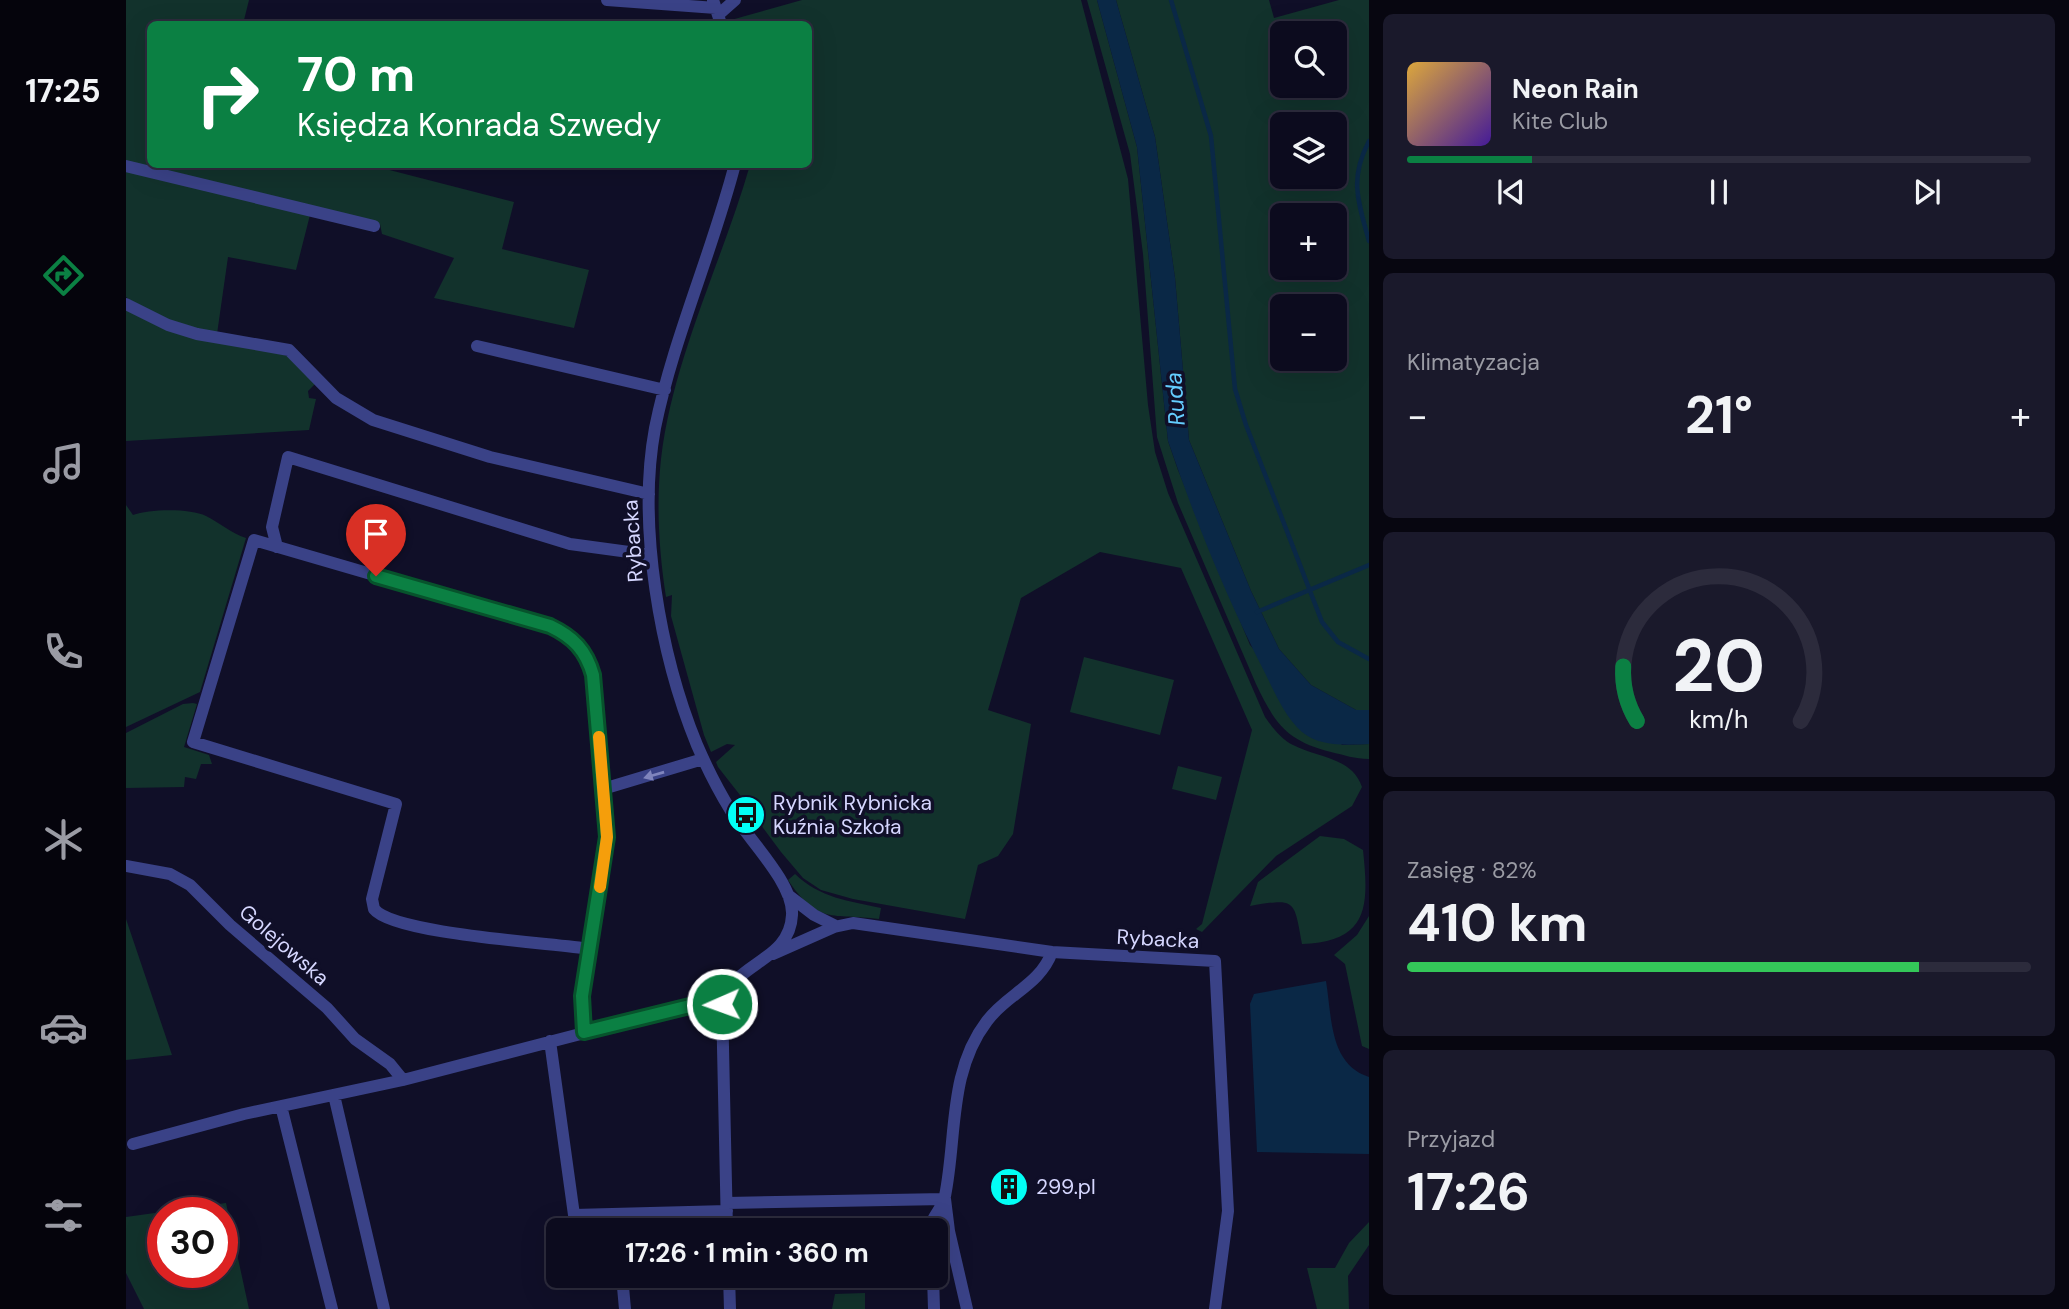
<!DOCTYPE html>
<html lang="pl">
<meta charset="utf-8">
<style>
:root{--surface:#0c0b1e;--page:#1a192b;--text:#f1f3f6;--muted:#9a9ba4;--line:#2c2b3c;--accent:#0b8043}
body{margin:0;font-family:"DM Sans",sans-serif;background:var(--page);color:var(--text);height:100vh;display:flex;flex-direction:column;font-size:26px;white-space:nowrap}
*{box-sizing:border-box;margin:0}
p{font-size:23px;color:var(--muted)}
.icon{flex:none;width:38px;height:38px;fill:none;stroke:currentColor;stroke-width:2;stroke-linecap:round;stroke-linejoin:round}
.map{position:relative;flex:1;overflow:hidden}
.panel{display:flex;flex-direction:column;gap:14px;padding:14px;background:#070610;width:700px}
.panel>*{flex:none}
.top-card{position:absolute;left:21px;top:21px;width:665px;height:147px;border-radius:10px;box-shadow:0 7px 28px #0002,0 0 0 2px var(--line);background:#0b8043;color:#fff;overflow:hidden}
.buttons{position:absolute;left:1144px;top:21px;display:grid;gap:14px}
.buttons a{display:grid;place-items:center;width:77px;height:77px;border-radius:10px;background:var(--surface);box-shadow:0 7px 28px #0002,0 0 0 2px var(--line);font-size:35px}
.speed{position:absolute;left:21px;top:1197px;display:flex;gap:14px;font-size:35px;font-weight:700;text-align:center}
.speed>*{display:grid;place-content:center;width:91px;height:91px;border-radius:50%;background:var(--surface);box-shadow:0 7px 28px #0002,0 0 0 2px var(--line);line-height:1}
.speed .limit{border:10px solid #d22;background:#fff;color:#111}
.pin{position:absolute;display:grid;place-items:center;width:60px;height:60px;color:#fff;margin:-72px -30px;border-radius:50% 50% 50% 0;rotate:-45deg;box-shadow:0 0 7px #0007}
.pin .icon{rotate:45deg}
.me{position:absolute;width:77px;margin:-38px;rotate:268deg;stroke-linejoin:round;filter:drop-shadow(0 0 5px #0008)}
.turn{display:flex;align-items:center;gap:24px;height:147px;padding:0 35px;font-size:32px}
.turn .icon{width:91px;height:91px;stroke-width:2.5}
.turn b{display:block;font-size:49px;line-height:60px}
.big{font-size:52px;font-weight:700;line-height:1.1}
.panel .card{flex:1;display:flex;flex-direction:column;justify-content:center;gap:10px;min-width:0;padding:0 24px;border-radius:10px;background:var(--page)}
.panel .dial{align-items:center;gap:0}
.dial svg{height:182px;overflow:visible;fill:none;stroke:var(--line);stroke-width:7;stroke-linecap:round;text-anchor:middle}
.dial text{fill:var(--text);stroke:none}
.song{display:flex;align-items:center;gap:21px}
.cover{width:84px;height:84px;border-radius:10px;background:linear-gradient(135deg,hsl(40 70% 55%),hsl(260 70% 35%))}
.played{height:7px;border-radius:4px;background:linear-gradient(90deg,var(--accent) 20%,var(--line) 20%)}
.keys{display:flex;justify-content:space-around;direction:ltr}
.heat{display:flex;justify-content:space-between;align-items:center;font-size:38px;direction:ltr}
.charge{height:10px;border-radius:5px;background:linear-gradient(90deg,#34c759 82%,var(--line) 0)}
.trip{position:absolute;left:420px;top:1218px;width:402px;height:70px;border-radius:10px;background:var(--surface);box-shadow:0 7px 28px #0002,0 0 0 2px var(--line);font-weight:700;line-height:70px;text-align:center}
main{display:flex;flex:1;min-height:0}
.menu{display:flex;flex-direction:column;width:126px;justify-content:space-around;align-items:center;background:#05040c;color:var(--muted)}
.menu .icon{width:49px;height:49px}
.menu .on{color:var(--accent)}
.menu b{font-size:32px;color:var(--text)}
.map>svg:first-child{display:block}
.green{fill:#12322c;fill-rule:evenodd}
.water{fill:#0a2846}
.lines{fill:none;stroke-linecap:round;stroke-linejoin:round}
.stream{stroke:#0a2846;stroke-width:4.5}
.street{stroke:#3a4287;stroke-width:12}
.oneway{fill:#8085bd}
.route-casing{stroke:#07532c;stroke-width:18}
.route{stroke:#0b8043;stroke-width:12}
.slow{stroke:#f59e0b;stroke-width:12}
.labels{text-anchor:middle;stroke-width:7;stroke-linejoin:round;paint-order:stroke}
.street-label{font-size:21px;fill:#d6d7ff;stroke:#100f28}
.poi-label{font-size:21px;fill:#d6d7ff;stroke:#100f28;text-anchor:start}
.water-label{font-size:23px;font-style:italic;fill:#64cdff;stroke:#100f28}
</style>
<main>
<nav class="menu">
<b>17:25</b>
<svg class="icon on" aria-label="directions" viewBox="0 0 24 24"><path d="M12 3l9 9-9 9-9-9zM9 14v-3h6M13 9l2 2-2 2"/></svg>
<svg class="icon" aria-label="music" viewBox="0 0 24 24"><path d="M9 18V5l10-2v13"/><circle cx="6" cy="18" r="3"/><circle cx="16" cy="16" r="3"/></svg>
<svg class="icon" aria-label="phone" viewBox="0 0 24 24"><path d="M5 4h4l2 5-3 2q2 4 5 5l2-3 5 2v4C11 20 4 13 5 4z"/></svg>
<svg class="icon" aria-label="climate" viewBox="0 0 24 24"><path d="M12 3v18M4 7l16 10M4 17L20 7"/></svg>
<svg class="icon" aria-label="car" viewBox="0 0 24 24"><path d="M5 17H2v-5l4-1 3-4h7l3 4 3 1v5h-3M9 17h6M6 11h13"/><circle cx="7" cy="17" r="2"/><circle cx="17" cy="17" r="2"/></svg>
<svg class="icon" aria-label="filters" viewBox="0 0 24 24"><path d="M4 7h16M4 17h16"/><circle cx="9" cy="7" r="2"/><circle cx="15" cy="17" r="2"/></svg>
</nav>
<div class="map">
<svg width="1243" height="1309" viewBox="0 0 1243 1309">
<rect width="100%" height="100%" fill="#100f28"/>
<path class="green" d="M 0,0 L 123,0 L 117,24 L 24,24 L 24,164 L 244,165 L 388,202 L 376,249 L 463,270 L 448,328 L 308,298 L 328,258 L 256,234 L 254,224 L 0,161 Z
M 676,0 L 955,0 L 1002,179 L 1022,405 L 1029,452 L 1042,493 L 1139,717 C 1146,727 1155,739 1167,745 C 1192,758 1226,757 1236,787 L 1226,806 L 1150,856 L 1076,932 L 1070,929 L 1076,924 L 1126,730 L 1055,568 L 974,552 L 895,598 L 862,710 L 905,724 L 887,834 L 872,856 L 852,865 L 839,919 L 727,899 L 695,890 L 677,878 L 655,852 L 629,817 L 624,803 L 621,804 L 592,767 L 590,762 L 609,745 L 601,744 L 585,752 L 578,735 L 545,616 L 546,595 L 540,597 C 533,552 530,505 535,459 C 547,358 596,262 624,165 L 682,164 L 682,24 L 606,24 L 605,20 Z
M 961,0 L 971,0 L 1011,147 L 1042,441 L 1052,470 L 1124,645 L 1216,745 L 1243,744 L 1243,759 C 1229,759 1218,755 1205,752 C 1161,741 1149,724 1130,684 L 1052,503 L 1031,437 L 1017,254 L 1004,154 Z
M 990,0 L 1143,0 L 1148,18 L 1213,0 L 1243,0 L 1243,710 L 1230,710 L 1185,685 L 1153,649 L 1125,591 L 1063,440 L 1049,278 L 1029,137 ZM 1157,33 L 1209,33 L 1209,86 L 1157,86 ZM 1157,124 L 1209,124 L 1209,177 L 1157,177 ZM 1157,215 L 1209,215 L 1209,268 L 1157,268 ZM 1157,306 L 1209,306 L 1209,359 L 1157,359 Z
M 0,171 L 184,215 L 170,270 L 102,257 L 91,334 C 60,325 26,317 0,297 Z
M 0,307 L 165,357 L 189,384 L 182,391 L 183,398 L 190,399 L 183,430 L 0,441 Z
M 0,505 L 7,515 C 23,509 64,508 80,516 C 94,523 105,533 120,538 L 74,692 L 0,727 Z
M 958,657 L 1048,680 L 1034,735 L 944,712 Z
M 67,703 L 71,704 L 58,747 L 83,755 L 86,764 L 75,764 L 70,779 L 59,777 L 58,787 L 0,788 L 0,733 L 57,704 Z
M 1052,766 L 1096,777 L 1090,800 L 1046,789 Z
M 1194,836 L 1218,839 L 1237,850 C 1243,906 1243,942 1176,944 C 1168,899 1170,898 1124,906 L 1132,882 Z
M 669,874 C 694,898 723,901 755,908 L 753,919 C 706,913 692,925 662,880 Z
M 1243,916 L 1243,1049 L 1236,1046 L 1219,964 L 1208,955 L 1231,935 Z
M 0,919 L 46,1055 L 0,1060 Z
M 100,1203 L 123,1309 L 18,1309 L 0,1273 L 0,1217 ZM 37,1213 L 96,1213 L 96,1272 L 37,1272 Z
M 1243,1222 L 1243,1245 L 1222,1276 L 1223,1309 L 1191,1309 L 1181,1268 L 1209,1268 L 1223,1243 Z
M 739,1293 L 739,1309 L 706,1309 L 709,1294 Z"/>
<path class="water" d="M 971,0 L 990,0 L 1029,137 L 1049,278 L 1063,440 L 1125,591 L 1153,649 L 1185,685 L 1230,710 L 1243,710 L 1243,744 C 1221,745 1194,747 1176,732 C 1159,717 1149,693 1139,673 C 1101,599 1069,520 1042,441 L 1011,147 Z
M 1200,981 C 1206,1017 1203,1064 1243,1077 L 1243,1154 L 1131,1152 L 1124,1004 L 1128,994 Z"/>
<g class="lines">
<path class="stream" d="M 1045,0 L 1085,136 L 1109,389 L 1120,425 L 1196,622 L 1212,642 L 1243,659
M 1243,141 C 1223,179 1232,201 1243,241
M 1131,612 L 1243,565"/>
<path class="street" d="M 481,0 L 590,8
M 587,0 L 595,24
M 592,15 L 609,0
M 0,166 L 248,226
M 0,304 L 42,325 L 71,334 L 163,350 L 210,398 L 247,420 L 364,457 L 523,494
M 351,346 L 539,390
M 151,547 L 146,527 L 162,457 L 444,544 L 525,555
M 477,789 L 577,759
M 0,866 L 44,874 L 64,885 L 104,925 L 201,1008 L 229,1039 L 264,1064 L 277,1080
M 662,895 L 688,915 L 710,926
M 647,954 L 708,927 L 727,923 L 926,952 L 1089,961 L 1102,1211 L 1089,1309
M 458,1032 L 456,996 L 480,856 L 481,837 L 467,675 C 460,650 447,637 424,626 L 128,540 L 67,742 L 270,804 L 246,899 L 248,909 C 267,934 426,943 463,949
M 424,1041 L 448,1215 L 601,1211
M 208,1095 L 258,1309
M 155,1106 L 206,1309
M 7,1144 L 118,1114 L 277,1080 L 570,1004 L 596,1002
M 601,1203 L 819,1199 L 823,1231 L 841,1309
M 490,1216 L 491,1230
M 601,1230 L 596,1002 C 609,962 664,961 666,915 C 668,883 621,838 605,811 C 592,790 581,768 571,745 C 534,655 511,525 529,428 C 547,339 586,253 609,164
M 805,1230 C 804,1217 817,1209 819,1196 C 831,1137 822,1072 861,1021 C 881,994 914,985 926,952
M 496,1276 L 499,1309
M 603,1276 L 604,1309
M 807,1276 L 808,1309"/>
</g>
<defs><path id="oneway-solid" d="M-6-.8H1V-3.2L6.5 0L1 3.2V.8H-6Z" transform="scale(1.75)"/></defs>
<use class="oneway" href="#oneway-solid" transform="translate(528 775) rotate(164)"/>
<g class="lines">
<defs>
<path id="route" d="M 250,576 L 424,626 C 447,637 460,650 467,675 L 481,837 L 456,996 L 458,1032 L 580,1002 L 596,1002 L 596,1004"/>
</defs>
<use href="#route" class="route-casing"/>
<use href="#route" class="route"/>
<path class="slow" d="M 473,737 L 481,837 L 474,887"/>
</g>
<defs>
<symbol id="bus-disc" viewBox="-11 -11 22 22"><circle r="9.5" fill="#02fff6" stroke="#100f28"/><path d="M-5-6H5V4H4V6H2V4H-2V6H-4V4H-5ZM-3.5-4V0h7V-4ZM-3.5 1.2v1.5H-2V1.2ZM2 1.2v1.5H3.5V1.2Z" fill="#111"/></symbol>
<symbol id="building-disc" viewBox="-11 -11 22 22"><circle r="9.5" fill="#02fff6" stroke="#100f28"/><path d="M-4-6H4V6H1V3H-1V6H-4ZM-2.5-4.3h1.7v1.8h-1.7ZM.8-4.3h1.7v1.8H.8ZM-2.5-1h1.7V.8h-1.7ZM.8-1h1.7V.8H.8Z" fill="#111"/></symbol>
</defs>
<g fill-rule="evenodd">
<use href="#bus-disc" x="598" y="793" width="44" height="44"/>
<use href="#building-disc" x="861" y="1165" width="44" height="44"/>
</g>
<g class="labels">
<g class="street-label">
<text transform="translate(507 541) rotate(-94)" y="7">Rybacka</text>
<text transform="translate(1032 939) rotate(3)" y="7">Rybacka</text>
<text transform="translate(158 945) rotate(41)" y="7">Golejowska</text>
</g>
<g class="poi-label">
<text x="647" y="810">Rybnik Rybnicka<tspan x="647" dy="24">Kuźnia Szkoła</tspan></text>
<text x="910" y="1194">299.pl</text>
</g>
<g class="water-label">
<text transform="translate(1049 399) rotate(-94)" y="8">Ruda</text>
</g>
</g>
</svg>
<div class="buttons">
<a><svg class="icon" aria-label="search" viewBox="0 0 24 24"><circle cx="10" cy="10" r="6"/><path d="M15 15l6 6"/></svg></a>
<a><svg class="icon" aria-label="layers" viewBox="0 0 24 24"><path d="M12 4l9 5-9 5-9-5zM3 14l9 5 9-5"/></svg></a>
<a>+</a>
<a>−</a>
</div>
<div class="speed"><div class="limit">30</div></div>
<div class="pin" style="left:250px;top:576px;background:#d93025"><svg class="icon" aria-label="arrive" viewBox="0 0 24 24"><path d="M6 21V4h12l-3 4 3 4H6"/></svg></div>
<svg class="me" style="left:596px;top:1004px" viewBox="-20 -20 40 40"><circle r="17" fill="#0b8043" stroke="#fff" stroke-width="3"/><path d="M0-11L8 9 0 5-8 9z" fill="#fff"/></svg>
<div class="trip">17:26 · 1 min · 360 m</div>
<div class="top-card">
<div class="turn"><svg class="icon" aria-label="right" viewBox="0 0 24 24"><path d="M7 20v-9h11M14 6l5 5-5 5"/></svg><div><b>70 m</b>Księdza Konrada Szwedy</div></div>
</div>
</div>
<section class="panel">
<div class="card">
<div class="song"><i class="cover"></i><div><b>Neon Rain</b><p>Kite Club</p></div></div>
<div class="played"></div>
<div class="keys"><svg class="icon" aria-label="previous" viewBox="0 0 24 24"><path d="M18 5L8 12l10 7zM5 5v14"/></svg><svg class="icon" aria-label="pause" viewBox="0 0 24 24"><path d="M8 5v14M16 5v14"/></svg><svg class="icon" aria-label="next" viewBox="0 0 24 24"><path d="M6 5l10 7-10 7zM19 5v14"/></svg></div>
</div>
<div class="card"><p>Klimatyzacja</p>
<div class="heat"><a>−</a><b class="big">21°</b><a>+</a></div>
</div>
<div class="card dial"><svg viewBox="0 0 100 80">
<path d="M14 69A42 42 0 1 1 86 69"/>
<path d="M14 69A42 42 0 0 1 8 45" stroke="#0b8043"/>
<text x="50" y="56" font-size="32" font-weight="700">20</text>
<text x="50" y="72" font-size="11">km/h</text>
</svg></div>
<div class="card"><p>Zasięg · 82%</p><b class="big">410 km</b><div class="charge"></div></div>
<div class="card"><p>Przyjazd</p><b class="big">17:26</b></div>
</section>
</main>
